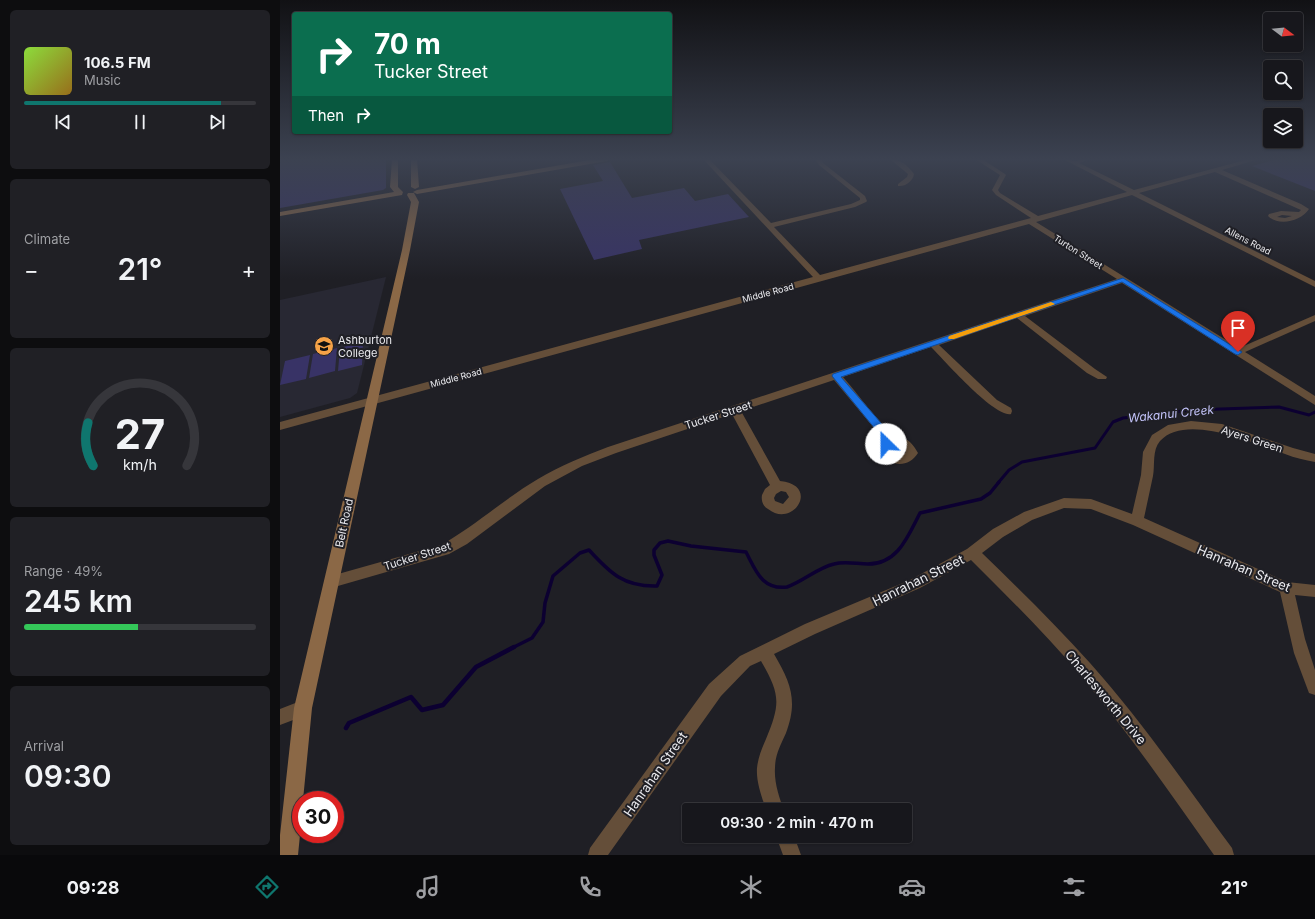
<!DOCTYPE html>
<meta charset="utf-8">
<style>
:root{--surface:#17171c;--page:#202025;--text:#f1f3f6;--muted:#9e9fa3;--line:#36363b;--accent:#0f766e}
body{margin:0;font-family:Inter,sans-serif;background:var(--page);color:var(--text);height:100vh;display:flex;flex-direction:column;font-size:15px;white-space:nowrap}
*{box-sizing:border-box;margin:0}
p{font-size:13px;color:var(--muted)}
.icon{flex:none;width:22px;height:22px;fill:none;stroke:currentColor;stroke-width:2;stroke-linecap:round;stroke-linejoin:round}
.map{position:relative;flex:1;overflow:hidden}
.drawer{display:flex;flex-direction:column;gap:10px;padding:10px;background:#0d0d0f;width:280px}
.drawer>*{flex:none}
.hud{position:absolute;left:12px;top:12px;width:380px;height:122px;border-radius:4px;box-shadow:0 1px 3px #0004,0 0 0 1px var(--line);background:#0b6e4f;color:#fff;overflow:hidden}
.needle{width:26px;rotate:106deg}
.controls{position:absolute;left:983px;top:12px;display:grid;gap:8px}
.controls a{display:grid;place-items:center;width:40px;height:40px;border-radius:4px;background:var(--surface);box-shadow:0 1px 3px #0004,0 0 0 1px var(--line);font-size:20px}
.speed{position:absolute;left:12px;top:791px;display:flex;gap:8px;font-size:20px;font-weight:700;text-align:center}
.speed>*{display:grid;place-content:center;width:52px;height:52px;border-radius:50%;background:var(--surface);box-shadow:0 1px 3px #0004,0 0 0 1px var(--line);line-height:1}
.speed .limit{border:6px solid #d22;background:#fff;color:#111}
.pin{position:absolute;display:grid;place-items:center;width:34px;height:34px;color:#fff;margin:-41px -17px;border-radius:50% 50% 50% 0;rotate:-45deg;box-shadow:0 0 4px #0007}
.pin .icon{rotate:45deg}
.me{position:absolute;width:44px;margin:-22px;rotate:337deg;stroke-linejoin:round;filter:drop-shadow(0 0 3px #0008)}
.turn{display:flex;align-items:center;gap:14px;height:84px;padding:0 16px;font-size:18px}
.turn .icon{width:52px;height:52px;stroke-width:2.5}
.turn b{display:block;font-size:28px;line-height:34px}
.then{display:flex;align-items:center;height:38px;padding:0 16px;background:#0003;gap:8px;font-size:15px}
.big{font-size:30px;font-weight:600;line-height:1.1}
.drawer .widget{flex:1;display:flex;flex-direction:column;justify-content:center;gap:6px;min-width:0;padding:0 14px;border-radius:6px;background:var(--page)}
.drawer .dial{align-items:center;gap:0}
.dial svg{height:104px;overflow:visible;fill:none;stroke:var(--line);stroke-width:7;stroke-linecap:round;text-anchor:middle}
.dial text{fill:var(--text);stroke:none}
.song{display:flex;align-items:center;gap:12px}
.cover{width:48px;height:48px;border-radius:6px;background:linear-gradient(135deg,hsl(90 70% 55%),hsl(40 70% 35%))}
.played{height:4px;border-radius:2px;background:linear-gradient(90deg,var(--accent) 85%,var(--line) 85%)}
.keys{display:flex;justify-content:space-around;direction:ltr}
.heat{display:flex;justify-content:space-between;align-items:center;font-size:22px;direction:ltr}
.charge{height:6px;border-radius:3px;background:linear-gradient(90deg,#34c759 49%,var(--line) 0)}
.trip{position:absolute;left:402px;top:803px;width:230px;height:40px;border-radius:4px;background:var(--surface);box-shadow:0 1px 3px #0004,0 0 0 1px var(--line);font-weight:600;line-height:40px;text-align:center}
.tabs{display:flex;height:64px;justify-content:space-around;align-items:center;background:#09090b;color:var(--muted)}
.tabs .icon{width:28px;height:28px}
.tabs .active{color:var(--accent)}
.tabs b{font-size:18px;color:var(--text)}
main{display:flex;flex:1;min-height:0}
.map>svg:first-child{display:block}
.built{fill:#282833}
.green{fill:#383366}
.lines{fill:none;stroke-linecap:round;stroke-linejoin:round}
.stream-far2{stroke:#0c0031;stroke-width:3}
.stream-far1{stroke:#0c0031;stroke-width:3.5}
.stream{stroke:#0c0031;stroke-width:4.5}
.street{fill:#644e39;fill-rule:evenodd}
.secondary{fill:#8b6846;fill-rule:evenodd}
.route{fill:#1a73e8;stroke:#114b97}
.slow{fill:#f59e0b}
.labels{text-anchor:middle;stroke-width:4;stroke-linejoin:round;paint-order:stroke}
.far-street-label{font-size:9px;fill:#eaeaee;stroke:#1f1f25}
.poi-label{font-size:11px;fill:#eaeaee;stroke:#1f1f25;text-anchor:start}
.street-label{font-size:11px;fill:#eaeaee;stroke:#1f1f25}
.water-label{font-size:12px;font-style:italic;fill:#c5c5fc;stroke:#1f1f25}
.near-street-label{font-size:13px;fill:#eaeaee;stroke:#1f1f25}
</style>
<main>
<section class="drawer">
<div class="widget">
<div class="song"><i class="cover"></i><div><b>106.5 FM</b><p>Music</p></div></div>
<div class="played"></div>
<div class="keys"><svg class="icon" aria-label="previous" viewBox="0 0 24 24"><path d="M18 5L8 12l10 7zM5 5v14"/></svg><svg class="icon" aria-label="pause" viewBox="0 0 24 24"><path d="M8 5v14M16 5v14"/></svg><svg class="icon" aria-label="next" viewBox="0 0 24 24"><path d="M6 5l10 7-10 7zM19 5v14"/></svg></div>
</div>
<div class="widget"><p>Climate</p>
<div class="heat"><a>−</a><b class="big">21°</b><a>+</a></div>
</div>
<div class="widget dial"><svg viewBox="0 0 100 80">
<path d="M14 69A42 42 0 1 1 86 69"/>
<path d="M14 69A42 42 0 0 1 10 36" stroke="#0f766e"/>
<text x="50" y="56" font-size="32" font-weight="700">27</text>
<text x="50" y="72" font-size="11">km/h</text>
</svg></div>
<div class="widget"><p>Range · 49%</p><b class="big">245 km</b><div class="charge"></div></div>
<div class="widget"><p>Arrival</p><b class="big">09:30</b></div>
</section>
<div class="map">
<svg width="1035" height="855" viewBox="0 0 1035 855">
<rect width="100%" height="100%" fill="#1f1f25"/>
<path class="built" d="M 106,277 L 77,393 L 70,398 L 0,417 L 0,300 Z"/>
<path class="green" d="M 0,159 L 106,159 L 106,188 L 103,190 L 0,208 Z
M 998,159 L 1035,159 L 1035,191 L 972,166 Z
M 330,162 L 352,198 L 404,188 L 415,201 L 448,194 L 469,217 L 359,240 L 362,249 L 314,260 L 280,189 L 323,181 L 313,165 Z
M 83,342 L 82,365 L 58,371 L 60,348 Z
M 57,348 L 55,371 L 29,378 L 33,354 Z
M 30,355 L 26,379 L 0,385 L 5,361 Z"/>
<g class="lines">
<path class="stream-far2" d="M 718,483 L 729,470 L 742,462 L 815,448 L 833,422 L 843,418 L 911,410 L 999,407 L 1029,415 L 1035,412"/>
<path class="stream-far1" d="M 232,648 L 252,638 L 263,622 L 265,603 L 273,576 L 300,553 L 309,550 C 330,573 344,587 377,586 L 382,575 L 374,555 L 374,550 L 380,543 L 388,541 L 411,546 L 466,552 C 476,571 482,590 507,587 C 524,581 537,568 554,564 C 565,561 577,564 588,564 C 618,564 628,536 640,513 L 701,499 L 710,493 L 719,482"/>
<path class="stream" d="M 66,728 L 69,723 L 131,697 L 142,710 L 163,705 L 196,667 L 234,647"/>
<path class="street" d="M 423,159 L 429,159 L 491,223 L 571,204 L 580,200 L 580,198 L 539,165 L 535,159 L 541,159 L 543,163 L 585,196 L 587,201 L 586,202 L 575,207 L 494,227 L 540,275 L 751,218 L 716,195 L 712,190 L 720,175 L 695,159 L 702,159 L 725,174 L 726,175 L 718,190 L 720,193 L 758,216 L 847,192 L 783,159 L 794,161 L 810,159 L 799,163 L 854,190 L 969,159 L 979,159 L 942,170 L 1021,204 L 1029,209 C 1021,221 999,227 988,216 L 989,214 L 1001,211 L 1019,212 L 1021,210 L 935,172 L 859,193 L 1035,281 L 1035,287 L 852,195 L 756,222 L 959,348 L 1035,315 L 1035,321 L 965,352 L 1035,396 L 1035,405 L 842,283 L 745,316 L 815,369 L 827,377 L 826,379 L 818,379 L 807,373 L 737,318 L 659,345 L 717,400 L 731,408 L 732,411 L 731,414 C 715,418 664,360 651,347 L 563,377 C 578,394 591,413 607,429 C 620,440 628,434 638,453 C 630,466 615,467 604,458 L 599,434 L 554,380 L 461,411 L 500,481 C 541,485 513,529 488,509 C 483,506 481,501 482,495 L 485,489 L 490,485 L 452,414 L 336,453 L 302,466 L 265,486 L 187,544 L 169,554 L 51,588 L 46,586 L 44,582 L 46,578 L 51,576 L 161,545 C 195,526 224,499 258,479 C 280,466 304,456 328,447 L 837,279 L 749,224 L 0,430 L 0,422 L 533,277 ZM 1002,215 L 1012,216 L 1005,218 L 997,217 ZM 612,442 L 622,447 L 626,452 L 621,456 L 613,453 ZM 501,491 L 506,492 L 509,497 L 503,504 L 495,501 L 494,498 L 496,494 Z
M 610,159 C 621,159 628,166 634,174 C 633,181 625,187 618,186 L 618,184 L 627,177 L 628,174 Z
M 911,421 L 942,424 L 1013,448 L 1035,454 L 1035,462 C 1025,460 1015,458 1005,454 C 976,444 906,412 880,441 C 872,450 875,465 873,476 C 870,490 867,504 864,518 L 1007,582 L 1035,585 L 1035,597 L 1015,595 L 1025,639 L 1035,670 L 1035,695 L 1029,693 L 1014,653 L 1000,592 L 853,525 L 811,509 L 784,508 L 752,520 L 723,537 L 702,553 C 739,589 776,625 810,663 C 862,721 906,786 952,848 L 954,855 L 934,855 C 891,794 848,732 800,675 C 766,634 728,597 691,560 L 640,588 L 535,634 L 494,654 C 511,683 518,701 506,733 C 501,744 495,755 495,768 C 494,782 499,797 504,810 L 486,810 C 482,797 476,782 477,768 C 478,758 482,748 486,739 C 501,703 500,694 481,661 L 470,666 L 441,696 L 328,855 L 308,855 L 310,848 L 429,684 L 460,656 L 525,624 L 630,580 L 687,549 L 713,529 L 744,512 L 784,498 L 811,499 L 852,514 L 861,475 L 863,452 L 872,435 L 888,425 Z
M 23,700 L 29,702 L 31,708 L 29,714 L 0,725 L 0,709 Z
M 496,836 L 514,836 L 521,855 L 503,855 Z"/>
<path class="secondary" d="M 112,159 L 118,159 L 118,187 L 123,192 L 122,195 L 0,216 L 0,212 L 114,192 L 110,187 Z
M 131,159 L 137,159 L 139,187 L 135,189 L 131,187 Z
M 315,159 L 330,159 L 327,161 L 137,194 L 133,192 L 137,190 Z
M 128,193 L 134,193 L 139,202 L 130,250 L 32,708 L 23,800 L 21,800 L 21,825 L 18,855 L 0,855 L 0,835 L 14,708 L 122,250 L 131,202 L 127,195 Z"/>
</g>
<linearGradient id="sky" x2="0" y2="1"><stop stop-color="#111114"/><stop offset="0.57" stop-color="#3c4251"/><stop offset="1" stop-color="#3c4251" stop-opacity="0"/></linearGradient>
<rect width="1035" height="279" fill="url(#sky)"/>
<path class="route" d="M 843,278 L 962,352 L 958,355 L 955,354 L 842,282 L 561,377 L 608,431 L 611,444 L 610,447 L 603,447 L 600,435 L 552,376 L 553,374 Z"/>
<path class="slow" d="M 771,302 L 775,304 L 773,305 L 674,339 L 669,339 L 668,338 L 669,336 Z"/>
<defs>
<symbol id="school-disc" viewBox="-11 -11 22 22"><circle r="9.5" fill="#f6a247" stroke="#1f1f25"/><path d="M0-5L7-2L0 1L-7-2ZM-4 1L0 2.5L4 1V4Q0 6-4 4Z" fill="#111"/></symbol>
</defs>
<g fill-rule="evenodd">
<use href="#school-disc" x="33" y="335" width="22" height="22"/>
</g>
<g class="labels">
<g class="far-street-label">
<text transform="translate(968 241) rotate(27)" y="3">Allens Road</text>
<text transform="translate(798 252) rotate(32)" y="3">Turton Street</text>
<text transform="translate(488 293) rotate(-15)" y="3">Middle Road</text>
<text transform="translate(176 378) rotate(-15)" y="3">Middle Road</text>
</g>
<g class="poi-label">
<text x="58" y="344">Ashburton<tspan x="58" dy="13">College</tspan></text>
</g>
<g class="street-label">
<text transform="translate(438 415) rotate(-18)" y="4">Tucker Street</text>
<text transform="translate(972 439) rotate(18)" y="4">Ayers Green</text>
<text transform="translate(64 523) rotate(-78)" y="4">Belt Road</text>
<text transform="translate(137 556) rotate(-18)" y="4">Tucker Street</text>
</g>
<g class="water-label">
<text transform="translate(891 414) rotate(-6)" y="4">Wakanui Creek</text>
</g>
<g class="near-street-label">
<text transform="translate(964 568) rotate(23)" y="5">Hanrahan Street</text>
<text transform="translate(638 580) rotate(-26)" y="5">Hanrahan Street</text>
<text transform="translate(826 697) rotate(50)" y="5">Charlesworth Drive</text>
<text transform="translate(375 774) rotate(-55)" y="5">Hanrahan Street</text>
</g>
</g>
</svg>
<div class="controls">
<a><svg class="needle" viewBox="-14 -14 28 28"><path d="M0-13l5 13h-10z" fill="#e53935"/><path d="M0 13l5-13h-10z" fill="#9e9fa3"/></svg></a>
<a><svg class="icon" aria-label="search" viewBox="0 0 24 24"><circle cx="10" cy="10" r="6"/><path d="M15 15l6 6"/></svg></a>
<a><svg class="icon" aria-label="layers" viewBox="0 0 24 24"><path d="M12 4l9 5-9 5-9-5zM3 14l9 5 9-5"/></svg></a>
</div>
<div class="speed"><div class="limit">30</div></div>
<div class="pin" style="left:958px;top:352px;background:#d93025"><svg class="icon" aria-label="arrive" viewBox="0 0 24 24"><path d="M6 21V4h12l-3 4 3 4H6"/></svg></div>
<svg class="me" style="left:606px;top:444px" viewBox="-20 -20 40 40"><circle r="19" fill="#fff"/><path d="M0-13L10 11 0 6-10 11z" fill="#1a73e8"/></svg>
<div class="trip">09:30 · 2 min · 470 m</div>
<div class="hud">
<div class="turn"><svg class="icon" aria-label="right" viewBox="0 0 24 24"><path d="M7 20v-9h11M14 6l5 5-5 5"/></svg><div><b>70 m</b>Tucker Street</div></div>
<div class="then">Then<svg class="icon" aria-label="right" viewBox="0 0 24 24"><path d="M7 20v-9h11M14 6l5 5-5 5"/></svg></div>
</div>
</div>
</main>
<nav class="tabs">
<b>09:28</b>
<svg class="icon active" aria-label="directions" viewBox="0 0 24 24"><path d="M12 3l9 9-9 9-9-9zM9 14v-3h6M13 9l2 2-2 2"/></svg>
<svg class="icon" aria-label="music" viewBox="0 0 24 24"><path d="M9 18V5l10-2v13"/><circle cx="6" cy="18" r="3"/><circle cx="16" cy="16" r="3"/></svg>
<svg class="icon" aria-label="phone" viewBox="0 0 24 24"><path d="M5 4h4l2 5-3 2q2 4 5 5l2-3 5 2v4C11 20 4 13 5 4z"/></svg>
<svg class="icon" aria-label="climate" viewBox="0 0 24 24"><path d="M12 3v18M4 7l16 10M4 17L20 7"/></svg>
<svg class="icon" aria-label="car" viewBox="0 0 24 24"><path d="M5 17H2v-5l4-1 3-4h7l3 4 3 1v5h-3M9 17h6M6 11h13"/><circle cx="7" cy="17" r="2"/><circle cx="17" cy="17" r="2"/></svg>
<svg class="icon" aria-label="filters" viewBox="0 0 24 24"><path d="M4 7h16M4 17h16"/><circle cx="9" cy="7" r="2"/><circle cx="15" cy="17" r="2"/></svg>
<b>21°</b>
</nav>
